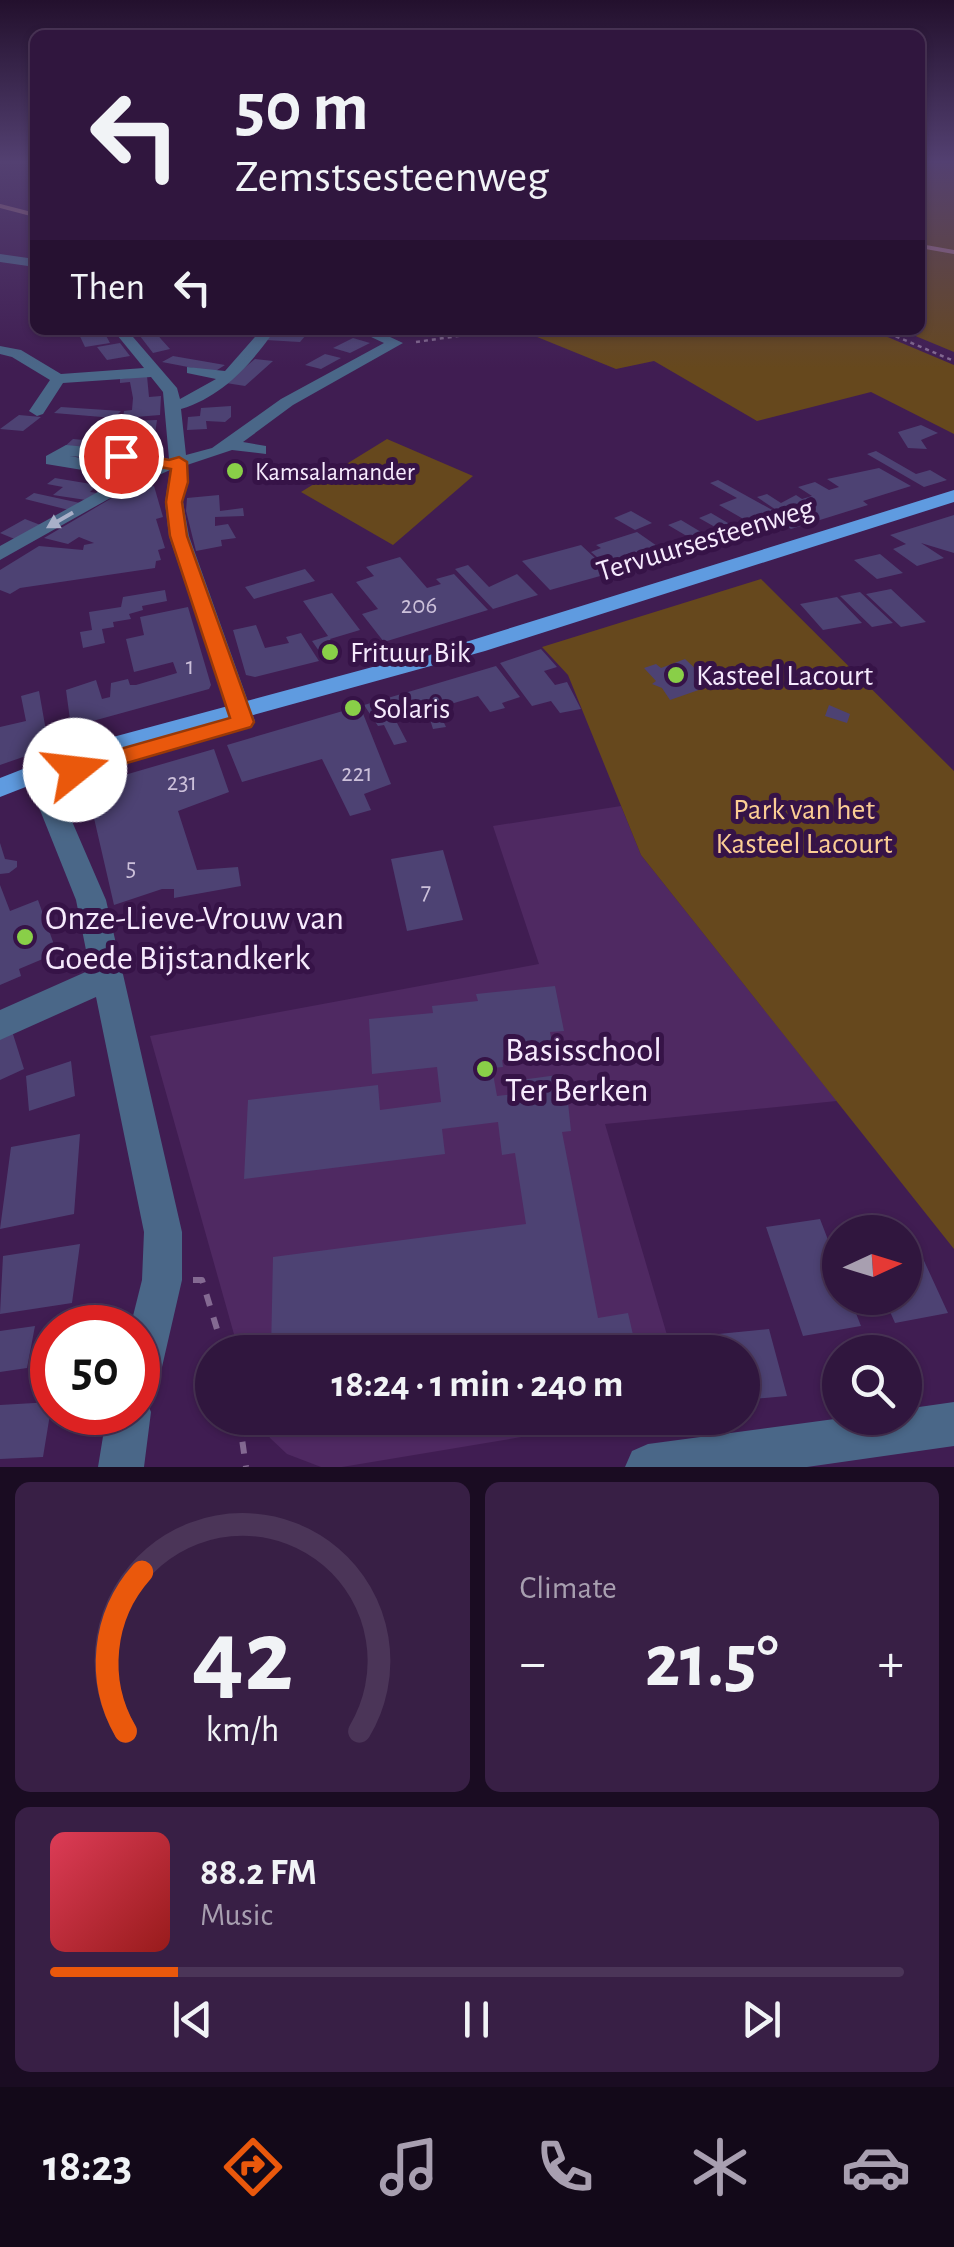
<!DOCTYPE html>
<meta charset="utf-8">
<style>
:root{--surface:#30163e;--page:#381f45;--text:#f1f3f6;--muted:#a89fb0;--line:#4b3558;--accent:#ea580c}
body{margin:0;font-family:"Alegreya Sans",sans-serif;background:var(--page);color:var(--text);height:100vh;display:flex;flex-direction:column;font-size:38px;white-space:nowrap}
*{box-sizing:border-box;margin:0}
p{font-size:32px;color:var(--muted)}
.icon{flex:none;width:55px;height:55px;fill:none;stroke:currentColor;stroke-width:2;stroke-linecap:round;stroke-linejoin:round}
.map{position:relative;height:1467px;overflow:hidden}
.drawer{display:flex;flex-direction:column;gap:15px;padding:15px;background:#1a0c22;flex:1}
.drawer>*{flex:none}
.hud{position:absolute;left:30px;top:30px;width:895px;height:305px;border-radius:15px;box-shadow:0 2px 8px #0004,0 0 0 2px var(--line);background:#30163e;color:var(--text);overflow:hidden}
.needle{width:65px;rotate:86deg}
.fabs{position:absolute;left:822px;top:1215px;display:grid;gap:20px}
.fabs a{display:grid;place-items:center;width:100px;height:100px;border-radius:50%;background:var(--surface);box-shadow:0 2px 8px #0004,0 0 0 2px var(--line);font-size:50px}
.speed{position:absolute;left:30px;top:1305px;display:flex;gap:20px;font-size:50px;font-weight:700;text-align:center}
.speed>*{display:grid;place-content:center;width:130px;height:130px;border-radius:50%;background:var(--surface);box-shadow:0 2px 8px #0004,0 0 0 2px var(--line);line-height:1}
.speed .limit{border:15px solid #d22;background:#fff;color:#111}
.pin{position:absolute;display:grid;place-items:center;width:85px;height:85px;color:#fff;margin:-42px;border:5px solid #fff;border-radius:50%;box-shadow:0 2px 10px #0007}
.me{position:absolute;width:110px;margin:-55px;rotate:74deg;stroke-linejoin:round;filter:drop-shadow(0 0 8px #0008)}
.turn{display:flex;align-items:center;gap:35px;height:210px;padding:0 40px;font-size:45px}
.turn .icon{width:130px;height:130px;stroke-width:2.5}
.turn b{display:block;font-size:70px;line-height:85px}
.then{display:flex;align-items:center;height:95px;padding:0 40px;background:#0003;gap:20px;font-size:38px}
.big{font-size:75px;font-weight:700;line-height:1.1}
.drawer .widget{flex:1;display:flex;flex-direction:column;justify-content:center;gap:15px;min-width:0;padding:0 35px;border-radius:15px;background:var(--page)}
.drawer .dial{align-items:center;gap:0}
.dial svg{height:260px;overflow:visible;fill:none;stroke:var(--line);stroke-width:7;stroke-linecap:round;text-anchor:middle}
.dial text{fill:var(--text);stroke:none}
.song{display:flex;align-items:center;gap:30px}
.cover{width:120px;height:120px;border-radius:15px;background:linear-gradient(135deg,hsl(350 70% 55%),hsl(0 70% 35%))}
.played{height:10px;border-radius:5px;background:linear-gradient(90deg,var(--accent) 15%,var(--line) 15%)}
.keys{display:flex;justify-content:space-around;direction:ltr}
.heat{display:flex;justify-content:space-between;align-items:center;font-size:55px;direction:ltr}
.drawer .tiles{flex:1;display:grid;gap:15px;grid-template-columns:1fr 1fr}
.widget:last-child{grid-column:span 2}
.trip{position:absolute;left:195px;top:1335px;width:565px;height:100px;border-radius:50px;background:var(--surface);box-shadow:0 2px 8px #0004,0 0 0 2px var(--line);font-weight:700;line-height:100px;text-align:center}
.menu{display:flex;height:160px;justify-content:space-around;align-items:center;background:#130919;color:var(--muted)}
.menu .icon{width:70px;height:70px}
.menu .on{color:var(--accent)}
.menu b{font-size:45px;color:var(--text)}
.map>svg:first-child{display:block}
.built{fill:#4f2962}
.green{fill:#66481d}
.lines{fill:none;stroke-linecap:round;stroke-linejoin:round}
.stream{stroke:#a27580;stroke-width:4}
.building{fill:#4d4273}
.path-far1{stroke:#846a92;stroke-width:2.5;stroke-dasharray:4 4;stroke-linecap:butt}
.path{stroke:#846a92;stroke-width:6;stroke-dasharray:12 12;stroke-linecap:butt}
.minor{fill:#4a6788;fill-rule:evenodd}
.major{fill:#5f9be0;fill-rule:evenodd}
.oneway{fill:#a9afc8}
.route{fill:#ea580c;stroke:#983908;stroke-width:2.5}
.poi-dot{fill:#89cf48;stroke:#361347;stroke-width:4}
.labels{text-anchor:middle;stroke-width:10;stroke-linejoin:round;paint-order:stroke}
.far-poi-label{font-size:25px;fill:#f6eafd;stroke:#361347;text-anchor:start}
.number-label{font-size:25px;fill:#ccc0da}
.street-label{font-size:30px;fill:#f6eafd;stroke:#361347}
.poi-label{font-size:30px;fill:#f6eafd;stroke:#361347;text-anchor:start}
.park-label{font-size:30px;fill:#fbcd94;stroke:#361347}
.near-poi-label{font-size:35px;fill:#f6eafd;stroke:#361347;text-anchor:start}
</style>
<div class="map">
<svg width="954" height="1467" viewBox="0 0 954 1467">
<rect width="100%" height="100%" fill="#401d52"/>
<path class="built" d="M 621,806 L 641,855 L 837,1101 L 605,1124 L 672,1352 L 239,1352 L 150,1036 L 539,964 L 493,826 Z
M 259,1418 L 635,1418 L 342,1467 L 321,1467 L 287,1454 L 270,1438 Z"/>
<path class="green" d="M 920,163 L 954,163 L 954,352 L 901,330 L 920,330 Z
M 520,330 L 871,330 L 954,365 L 954,434 L 871,392 L 757,421 L 654,361 L 616,369 Z
M 387,439 L 473,476 L 393,545 L 301,492 Z
M 761,579 L 954,771 L 954,1249 L 641,855 L 568,675 L 542,647 Z"/>
<g class="lines">
<path class="stream" d="M 0,206 L 35,215
M 920,246 L 954,252
M 393,330 L 425,335 L 464,330"/>
</g>
<path class="building" d="M 77,330 L 103,330 L 110,343 L 85,347 Z
M 156,333 L 161,339 L 170,349 L 153,353 L 140,336 Z
M 272,333 L 306,335 L 300,342 L 266,340 Z
M 353,338 L 370,343 L 350,353 L 333,348 Z
M 120,343 L 130,356 L 107,360 L 97,347 Z
M 325,354 L 341,358 L 321,369 L 305,365 Z
M 173,356 L 225,365 L 214,372 L 162,362 Z
M 255,359 L 273,361 L 245,386 L 226,383 Z
M 147,376 L 149,397 L 161,396 L 160,415 L 123,418 L 124,411 L 132,410 L 133,398 L 130,382 L 120,383 L 120,379 Z
M 231,406 L 231,417 L 225,422 L 206,421 L 207,429 L 187,430 L 188,417 L 200,416 L 201,408 Z
M 61,407 L 121,411 L 114,418 L 54,413 Z
M 19,415 L 41,417 L 23,431 L 0,429 Z
M 157,420 L 155,434 L 127,436 L 129,421 Z
M 921,425 L 938,433 L 921,440 L 927,449 L 908,448 L 898,432 Z
M 73,439 L 159,447 L 150,456 L 63,448 Z
M 876,451 L 916,474 L 930,470 L 947,480 L 924,487 L 867,454 Z
M 879,468 L 911,486 L 863,501 L 868,505 L 791,529 L 779,522 L 759,528 L 719,505 L 737,498 L 710,483 L 718,480 L 794,522 L 757,497 L 767,494 L 781,503 L 796,495 L 802,499 L 812,496 L 798,487 L 815,482 L 829,490 L 839,487 L 827,479 Z
M 55,478 L 97,485 L 90,492 L 97,493 L 86,500 L 53,495 L 63,487 L 47,484 Z
M 154,486 L 163,517 L 156,519 L 165,548 L 158,550 L 161,560 L 156,561 L 155,568 L 20,588 L 10,594 L 0,590 L 0,570 L 39,546 L 83,550 L 84,545 L 94,543 L 79,537 L 68,544 L 44,538 L 122,492 Z
M 34,493 L 80,503 L 69,510 L 25,499 Z
M 219,495 L 220,511 L 243,508 L 244,516 L 215,517 L 215,526 L 228,524 L 236,538 L 221,540 L 222,546 L 196,551 L 186,511 L 187,498 Z
M 631,511 L 652,523 L 635,530 L 614,518 Z
M 711,513 L 745,533 L 731,536 L 699,518 Z
M 954,515 L 954,553 L 921,543 L 944,558 L 917,566 L 893,549 L 906,544 L 890,535 Z
M 25,519 L 43,526 L 17,540 L 0,533 Z
M 681,520 L 716,541 L 702,545 L 668,525 Z
M 637,532 L 670,555 L 615,572 L 591,552 L 601,548 L 596,545 Z
M 581,545 L 611,573 L 550,590 L 522,561 Z
M 880,554 L 903,573 L 877,579 L 854,560 Z
M 400,557 L 427,588 L 441,584 L 436,579 L 454,574 L 488,610 L 384,642 L 362,614 L 378,609 L 356,582 L 374,576 L 366,567 Z
M 468,565 L 489,587 L 517,574 L 538,595 L 493,609 L 455,569 Z
M 305,569 L 315,581 L 254,599 L 245,587 Z
M 891,589 L 926,622 L 901,627 L 866,594 Z
M 165,590 L 167,601 L 142,606 L 143,610 L 129,614 L 131,619 L 113,622 L 114,627 L 102,629 L 105,643 L 83,648 L 80,632 L 92,630 L 89,612 L 121,607 L 123,597 Z
M 860,592 L 893,623 L 872,627 L 840,596 Z
M 332,593 L 360,630 L 330,639 L 340,653 L 324,658 L 312,641 L 328,636 L 303,601 Z
M 837,597 L 862,623 L 823,630 L 800,604 Z
M 188,607 L 211,685 L 209,689 L 71,727 L 66,690 L 96,680 L 102,699 L 110,697 L 111,683 L 128,679 L 130,685 L 136,685 L 177,673 L 173,662 L 134,672 L 126,639 L 144,635 L 140,617 Z
M 256,625 L 265,648 L 289,643 L 286,637 L 301,633 L 319,661 L 255,677 L 246,675 L 233,630 Z
M 541,649 L 557,667 L 544,671 L 555,685 L 567,682 L 581,709 L 560,713 L 551,701 L 532,706 L 500,663 Z
M 685,659 L 713,685 L 670,700 L 662,688 L 652,684 L 656,681 L 644,668 L 656,664 L 661,668 Z
M 496,666 L 520,697 L 502,703 L 505,708 L 490,712 L 478,696 L 437,708 L 446,727 L 433,729 L 427,710 L 396,721 L 407,742 L 394,745 L 384,725 L 378,726 L 364,705 Z
M 39,691 L 49,748 L 0,765 L 0,727 L 26,721 L 21,696 Z
M 829,705 L 850,714 L 847,723 L 825,716 Z
M 360,706 L 391,784 L 364,794 L 371,810 L 350,816 L 322,759 L 242,782 L 227,745 Z
M 214,749 L 229,792 L 178,811 L 197,870 L 238,867 L 241,886 L 174,898 L 174,889 L 162,889 L 114,905 L 88,792 L 104,781 Z
M 0,843 L 5,859 L 17,861 L 17,867 L 9,873 L 0,874 Z
M 443,850 L 463,920 L 407,931 L 391,859 Z
M 0,885 L 10,911 L 38,900 L 57,953 L 19,969 L 21,976 L 0,985 Z
M 555,986 L 564,1031 L 550,1032 L 552,1043 L 542,1045 L 544,1055 L 502,1060 L 503,1067 L 492,1068 L 497,1096 L 515,1094 L 513,1081 L 565,1074 L 571,1131 L 562,1132 L 598,1318 L 628,1313 L 637,1352 L 511,1352 L 509,1335 L 383,1352 L 271,1352 L 273,1257 L 526,1224 L 515,1153 L 502,1155 L 498,1122 L 442,1129 L 445,1154 L 244,1179 L 248,1100 L 378,1085 L 380,1110 L 441,1102 L 437,1067 L 372,1074 L 369,1019 L 433,1013 L 432,1006 L 478,1001 L 476,994 Z
M 12,1031 L 24,1069 L 0,1080 L 0,1036 Z
M 71,1061 L 75,1096 L 29,1111 L 26,1076 Z
M 80,1134 L 74,1214 L 0,1229 L 11,1147 Z
M 820,1219 L 840,1271 L 840,1298 L 850,1298 L 861,1326 L 803,1336 L 766,1227 Z
M 914,1239 L 948,1313 L 895,1323 L 884,1298 L 905,1298 L 905,1240 Z
M 80,1244 L 72,1303 L 0,1314 L 3,1256 Z
M 35,1326 L 27,1368 L 0,1372 L 0,1331 Z
M 769,1329 L 787,1396 L 742,1400 L 742,1352 L 701,1352 L 698,1336 Z
M 52,1402 L 43,1457 L 0,1459 L 0,1405 Z"/>
<g class="lines">
<path class="path-far1" d="M 881,330 L 954,361
M 416,342 L 500,330"/>
<path class="path" d="M 193,1280 L 202,1280 L 224,1352
M 239,1418 L 246,1467"/>
<path class="minor" d="M 0,254 L 35,259 L 35,267 L 0,262 Z
M 113,330 L 127,330 L 177,388 L 180,399 L 216,379 L 187,373 L 187,367 L 225,371 L 261,330 L 275,330 C 250,365 223,396 181,409 L 186,455 L 212,448 L 281,399 L 384,343 L 356,330 L 375,330 L 403,343 L 293,405 L 243,442 L 266,446 L 266,454 L 232,450 L 187,465 L 183,502 L 189,536 L 255,721 L 252,727 L 234,727 L 231,721 L 169,536 L 165,502 L 170,470 L 121,492 L 0,560 L 0,546 L 125,477 L 46,464 L 46,456 L 66,445 L 149,453 L 169,459 L 163,392 L 151,377 L 63,383 L 43,414 L 37,416 L 29,411 L 50,380 L 12,357 L 0,354 L 0,346 L 21,350 L 61,374 L 144,368 ZM 70,456 L 146,463 L 152,465 L 143,469 Z
M 39,766 L 48,769 L 52,775 L 106,900 L 182,1232 L 182,1280 L 159,1380 L 153,1395 L 145,1398 L 151,1412 L 144,1467 L 98,1467 L 107,1412 L 138,1412 L 138,1328 L 130,1328 L 142,1280 L 144,1232 L 96,997 L 0,1040 L 0,1010 L 90,970 L 76,900 L 26,775 L 30,769 Z
M 954,1402 L 954,1446 L 807,1467 L 625,1467 L 632,1451 L 648,1444 L 842,1418 L 905,1418 L 905,1409 Z"/>
<path class="major" d="M 954,490 L 954,502 L 485,651 L 105,756 L 0,797 L 0,778 L 87,744 L 469,641 Z"/>
</g>
<defs><path id="oneway-solid" d="M-6-.8H1V-3.2L6.5 0L1 3.2V.8H-6Z" transform="scale(2.5)"/></defs>
<use class="oneway" href="#oneway-solid" transform="translate(60 520) rotate(150)"/>
<linearGradient id="sky" x2="0" y2="1"><stop stop-color="#23102d"/><stop offset="0.44" stop-color="#534071"/><stop offset="1" stop-color="#534071" stop-opacity="0"/></linearGradient>
<rect width="954" height="368" fill="url(#sky)"/>
<path class="route" d="M 121,451 L 169,460 L 179,457 L 187,462 L 188,482 L 182,502 L 187,536 L 254,722 L 251,727 L 75,778 L 63,770 L 67,764 L 230,718 L 170,536 L 166,502 L 171,469 L 115,459 L 113,456 Z"/>
<g class="poi-dot">
<circle cx="235" cy="471" r="10"/>
<circle cx="330" cy="652" r="10"/>
<circle cx="676" cy="675" r="10"/>
<circle cx="353" cy="708" r="10"/>
<circle cx="25" cy="937" r="10"/>
<circle cx="485" cy="1069" r="10"/>
</g>
<g class="labels">
<g class="far-poi-label">
<text x="255" y="480">Kamsalamander</text>
</g>
<g class="number-label">
<text x="419" y="613">206</text>
<text x="190" y="674">1</text>
<text x="357" y="781">221</text>
<text x="182" y="790">231</text>
<text x="131" y="875">5</text>
<text x="426" y="899">7</text>
</g>
<g class="street-label">
<text transform="translate(705 539) rotate(-17)" y="10">Tervuursesteenweg</text>
</g>
<g class="poi-label">
<text x="350" y="662">Frituur Bik</text>
<text x="696" y="685">Kasteel Lacourt</text>
<text x="373" y="718">Solaris</text>
</g>
<g class="park-label">
<text x="804" y="819">Park van het<tspan x="804" dy="34">Kasteel Lacourt</tspan></text>
</g>
<g class="near-poi-label">
<text x="45" y="929">Onze-Lieve-Vrouw van<tspan x="45" dy="40">Goede Bijstandkerk</tspan></text>
<text x="505" y="1061">Basisschool<tspan x="505" dy="40">Ter Berken</tspan></text>
</g>
</g>
</svg>
<div class="fabs">
<a><svg class="needle" viewBox="-14 -14 28 28"><path d="M0-13l5 13h-10z" fill="#e53935"/><path d="M0 13l5-13h-10z" fill="#a89fb0"/></svg></a>
<a><svg class="icon" aria-label="search" viewBox="0 0 24 24"><circle cx="10" cy="10" r="6"/><path d="M15 15l6 6"/></svg></a>
</div>
<div class="speed"><div class="limit">50</div></div>
<div class="pin" style="left:121px;top:456px;background:#d93025"><svg class="icon" aria-label="arrive" viewBox="0 0 24 24"><path d="M6 21V4h12l-3 4 3 4H6"/></svg></div>
<svg class="me" style="left:75px;top:770px" viewBox="-20 -20 40 40"><circle r="19" fill="#fff"/><path d="M0-13L10 11 0 6-10 11z" fill="#ea580c"/></svg>
<div class="trip">18:24 · 1 min · 240 m</div>
<div class="hud">
<div class="turn"><svg class="icon" aria-label="left" viewBox="0 0 24 24"><path d="M17 20v-9H6M10 6l-5 5 5 5"/></svg><div><b>50 m</b>Zemstsesteenweg</div></div>
<div class="then">Then<svg class="icon" aria-label="left" viewBox="0 0 24 24"><path d="M17 20v-9H6M10 6l-5 5 5 5"/></svg></div>
</div>
</div>
<section class="drawer">
<div class="tiles">
<div class="widget dial"><svg viewBox="0 0 100 80">
<path d="M14 69A42 42 0 1 1 86 69"/>
<path d="M14 69A42 42 0 0 1 19 20" stroke="#ea580c"/>
<text x="50" y="56" font-size="32" font-weight="700">42</text>
<text x="50" y="72" font-size="11">km/h</text>
</svg></div>
<div class="widget"><p>Climate</p>
<div class="heat"><a>−</a><b class="big">21.5°</b><a>+</a></div>
</div>
<div class="widget">
<div class="song"><i class="cover"></i><div><b>88.2 FM</b><p>Music</p></div></div>
<div class="played"></div>
<div class="keys"><svg class="icon" aria-label="previous" viewBox="0 0 24 24"><path d="M18 5L8 12l10 7zM5 5v14"/></svg><svg class="icon" aria-label="pause" viewBox="0 0 24 24"><path d="M8 5v14M16 5v14"/></svg><svg class="icon" aria-label="next" viewBox="0 0 24 24"><path d="M6 5l10 7-10 7zM19 5v14"/></svg></div>
</div>
</div>
</section>
<nav class="menu">
<b>18:23</b>
<svg class="icon on" aria-label="directions" viewBox="0 0 24 24"><path d="M12 3l9 9-9 9-9-9zM9 14v-3h6M13 9l2 2-2 2"/></svg>
<svg class="icon" aria-label="music" viewBox="0 0 24 24"><path d="M9 18V5l10-2v13"/><circle cx="6" cy="18" r="3"/><circle cx="16" cy="16" r="3"/></svg>
<svg class="icon" aria-label="phone" viewBox="0 0 24 24"><path d="M5 4h4l2 5-3 2q2 4 5 5l2-3 5 2v4C11 20 4 13 5 4z"/></svg>
<svg class="icon" aria-label="climate" viewBox="0 0 24 24"><path d="M12 3v18M4 7l16 10M4 17L20 7"/></svg>
<svg class="icon" aria-label="car" viewBox="0 0 24 24"><path d="M5 17H2v-5l4-1 3-4h7l3 4 3 1v5h-3M9 17h6M6 11h13"/><circle cx="7" cy="17" r="2"/><circle cx="17" cy="17" r="2"/></svg>
</nav>
